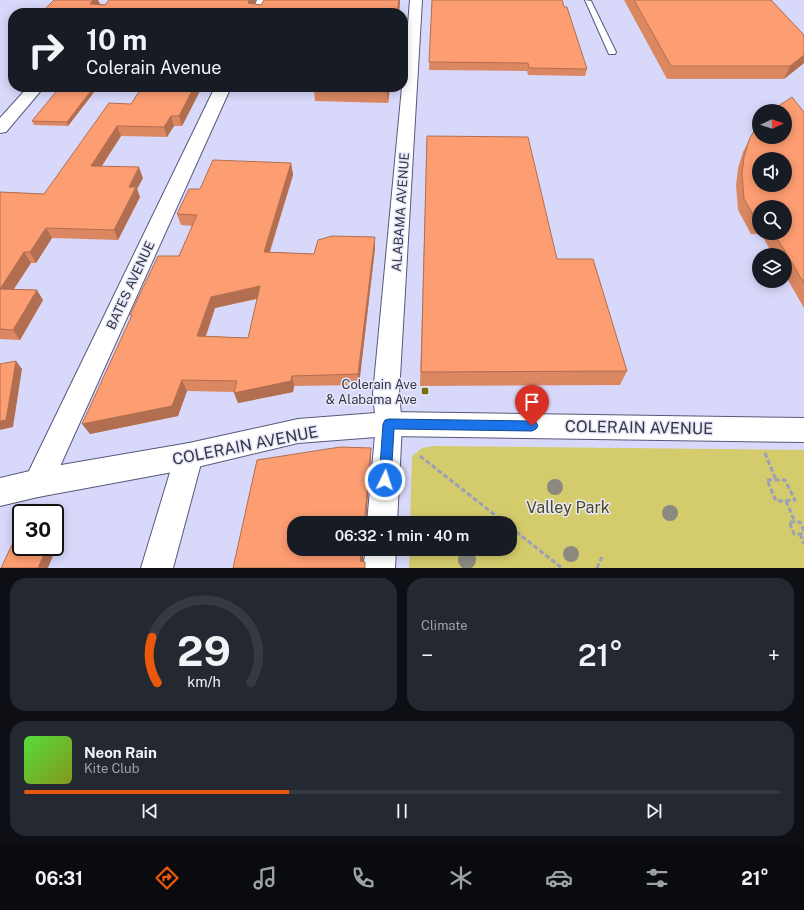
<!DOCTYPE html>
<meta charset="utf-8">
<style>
:root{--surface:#171b24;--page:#242831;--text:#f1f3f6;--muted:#9ea1a6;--line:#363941;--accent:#ea580c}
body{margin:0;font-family:"Public Sans",sans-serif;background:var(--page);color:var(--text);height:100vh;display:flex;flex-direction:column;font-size:15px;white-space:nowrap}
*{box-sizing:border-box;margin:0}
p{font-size:13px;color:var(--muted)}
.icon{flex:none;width:22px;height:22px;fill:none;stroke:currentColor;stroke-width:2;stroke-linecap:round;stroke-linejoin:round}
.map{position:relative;height:568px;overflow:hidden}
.side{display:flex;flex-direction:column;gap:10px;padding:10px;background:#0d0f14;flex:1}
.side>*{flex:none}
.top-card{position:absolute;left:8px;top:8px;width:400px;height:84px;border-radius:16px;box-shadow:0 2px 10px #0003;background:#171b24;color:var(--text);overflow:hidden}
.needle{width:26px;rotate:86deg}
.tools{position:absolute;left:752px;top:104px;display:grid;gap:8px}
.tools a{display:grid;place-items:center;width:40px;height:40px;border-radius:50%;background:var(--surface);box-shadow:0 2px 10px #0003;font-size:20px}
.speed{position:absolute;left:12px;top:504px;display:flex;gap:8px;font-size:20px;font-weight:700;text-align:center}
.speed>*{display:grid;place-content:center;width:52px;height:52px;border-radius:50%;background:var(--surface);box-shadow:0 2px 10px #0003;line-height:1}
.speed .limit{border:2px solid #111;border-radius:6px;background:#fff;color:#111}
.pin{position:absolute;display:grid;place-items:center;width:34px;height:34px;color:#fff;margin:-41px -17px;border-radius:50% 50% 50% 0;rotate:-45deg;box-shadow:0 0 4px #0007}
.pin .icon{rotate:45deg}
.me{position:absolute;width:44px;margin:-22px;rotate:4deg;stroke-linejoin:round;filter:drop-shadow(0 0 3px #0008)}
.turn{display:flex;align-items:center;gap:14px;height:84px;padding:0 12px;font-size:18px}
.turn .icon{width:52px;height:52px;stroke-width:2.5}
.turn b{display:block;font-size:28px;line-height:34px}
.big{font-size:30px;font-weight:600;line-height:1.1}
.side .card{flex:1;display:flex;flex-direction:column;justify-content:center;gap:6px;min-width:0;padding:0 14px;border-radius:16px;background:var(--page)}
.side .dial{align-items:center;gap:0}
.dial svg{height:104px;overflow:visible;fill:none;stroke:var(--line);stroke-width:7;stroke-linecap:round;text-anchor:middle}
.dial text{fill:var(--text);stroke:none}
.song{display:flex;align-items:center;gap:12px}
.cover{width:48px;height:48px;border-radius:6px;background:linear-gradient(135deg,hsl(110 70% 55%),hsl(70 70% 35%))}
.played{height:4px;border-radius:2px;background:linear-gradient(90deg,var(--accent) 35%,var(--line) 35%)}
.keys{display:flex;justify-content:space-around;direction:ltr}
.heat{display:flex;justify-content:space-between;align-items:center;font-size:22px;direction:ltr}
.side .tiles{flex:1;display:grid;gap:10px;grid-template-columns:1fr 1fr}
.card:last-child{grid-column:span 2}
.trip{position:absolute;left:287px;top:516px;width:230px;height:40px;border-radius:16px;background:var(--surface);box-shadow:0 2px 10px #0003;font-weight:600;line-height:40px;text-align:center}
.menu{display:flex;height:64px;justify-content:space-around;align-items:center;background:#090b0e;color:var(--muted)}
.menu .icon{width:28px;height:28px}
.menu .on{color:var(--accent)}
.menu b{font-size:18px;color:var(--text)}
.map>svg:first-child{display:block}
.green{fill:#d4cc6c}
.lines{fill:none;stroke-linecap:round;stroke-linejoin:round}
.service-casing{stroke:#58577a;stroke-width:2}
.minor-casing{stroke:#58577a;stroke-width:2}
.tertiary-casing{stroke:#58577a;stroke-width:2}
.path{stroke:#9d9eb9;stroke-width:3;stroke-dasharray:5 2.5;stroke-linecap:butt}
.service{fill:#fff;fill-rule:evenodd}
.minor{fill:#fff;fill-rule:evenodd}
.tertiary{fill:#fff;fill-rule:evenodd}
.tree{fill:#8b8980}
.wall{fill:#da8762;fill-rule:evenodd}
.shaded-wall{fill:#b16e50}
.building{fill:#fd9d72;stroke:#b16e50;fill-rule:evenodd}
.route{fill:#1a73e8;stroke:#114b97}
.poi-dot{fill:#766f0e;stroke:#e7e8f9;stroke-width:1.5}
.labels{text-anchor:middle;stroke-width:3;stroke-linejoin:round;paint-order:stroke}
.street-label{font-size:13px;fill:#353545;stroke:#e7e8f9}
.poi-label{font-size:13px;fill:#353545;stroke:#e7e8f9;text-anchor:end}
.near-street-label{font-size:16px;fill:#353545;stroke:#e7e8f9}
.near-park-label{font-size:16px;fill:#4c481c;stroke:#e7e8f9}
</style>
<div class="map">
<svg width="804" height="568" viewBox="0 0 804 568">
<rect width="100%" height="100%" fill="#d8d9fa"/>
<path class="green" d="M 434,446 L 804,450 L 804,568 L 409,568 L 410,549 L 510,549 L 510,523 L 410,523 L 412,456 L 422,448 Z"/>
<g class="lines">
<defs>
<path id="service" d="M 585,0 L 591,1 L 616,52 L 615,54 L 609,54 L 608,52 Z"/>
<path id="minor" d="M 257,0 L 269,0 L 263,13 L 251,13 Z
M 410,0 L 422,0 L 399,394 L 402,424 L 397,523 L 367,523 L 376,424 L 373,394 L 402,87 L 403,87 Z
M 28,87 L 44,87 L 6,132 L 0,133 L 0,118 Z
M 215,87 L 231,87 L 48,493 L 38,497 L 28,493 L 24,483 L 28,473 Z
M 189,443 L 199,447 L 203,456 L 173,568 L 141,568 L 175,456 L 179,447 Z
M 366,549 L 396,549 L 395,568 L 363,568 Z"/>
<path id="tertiary" d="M 389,412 L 804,418 L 804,442 L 389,436 L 298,443 L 189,469 L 38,497 L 0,506 L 0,478 L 38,469 L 189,443 L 298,419 Z"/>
</defs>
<use href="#service" class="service-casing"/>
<use href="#minor" class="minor-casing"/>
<use href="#tertiary" class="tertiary-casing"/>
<path class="path" d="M 765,453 L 776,480
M 420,456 L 505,523
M 767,480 L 785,480 L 795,500 L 776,501 Z
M 786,501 L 795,522
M 510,527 L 562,568
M 804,531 L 800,522 L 789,522 L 794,534 L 804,534
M 800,534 L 804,544
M 597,568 L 602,557"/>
<use href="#service" class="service"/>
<use href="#minor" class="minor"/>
<use href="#tertiary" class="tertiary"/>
</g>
<g class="tree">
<circle cx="555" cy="487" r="8"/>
<circle cx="670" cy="513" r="8"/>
<circle cx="571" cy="554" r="8"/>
<circle cx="467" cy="560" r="9"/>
</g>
<path class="wall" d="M 54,0 L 98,0 L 100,4 L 105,5 L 109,0 L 256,0 L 254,4 L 261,5 L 264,0 L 400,0 L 399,13 L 41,13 Z
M 432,0 L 587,69 L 585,76 L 528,75 L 527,71 L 429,70 Z
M 624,0 L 771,0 L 804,35 L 804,63 L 784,79 L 667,79 Z
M 60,87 L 98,87 L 68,126 L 34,125 L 32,121 Z
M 202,87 L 182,126 L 174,126 L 167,137 L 121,136 L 102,166 L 143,178 L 137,189 L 140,197 L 118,240 L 52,238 L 36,263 L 31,263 L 14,289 L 43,300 L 20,340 L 0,339 L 0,192 L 44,194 L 131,104 Z
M 390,87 L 388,103 L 315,101 L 314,90 Z
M 804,112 L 804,308 L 785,275 L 785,255 L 773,255 L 761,234 L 751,234 L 738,210 L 736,185 L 738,168 L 743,152 L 755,129 ZM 759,207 L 785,233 L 759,233 Z
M 427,136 L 557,259 L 627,371 L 620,385 L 420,386 Z
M 291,163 L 293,175 L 270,252 L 314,254 L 375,237 L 375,248 L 359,385 L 294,386 L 293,392 L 238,403 L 234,392 L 187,391 L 178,416 L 90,434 L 131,317 L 179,256 L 192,226 L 181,225 L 177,214 L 200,189 ZM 257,299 L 248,338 L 206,336 L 215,308 Z"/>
<path class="shaded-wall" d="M 93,0 L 98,0 L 100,4 L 95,13 L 90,4 Z
M 249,0 L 256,0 L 251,9 L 248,3 Z
M 399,0 L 400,0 L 399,13 L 397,13 Z
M 804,55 L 804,63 L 784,79 L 790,66 Z
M 94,87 L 98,87 L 68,126 L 67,122 Z
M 194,87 L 202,87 L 182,126 L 179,116 Z
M 388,87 L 390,87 L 388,103 L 387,92 Z
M 171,116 L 174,126 L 167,137 L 164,127 Z
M 117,126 L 121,136 L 95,176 L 91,166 Z
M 291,163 L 293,175 L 266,263 L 264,252 Z
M 139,167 L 143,178 L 137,189 L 140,197 L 118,240 L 114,230 L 129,187 Z
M 46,228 L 52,238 L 36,263 L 30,252 Z
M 375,237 L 375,248 L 359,385 L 358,374 Z
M 24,252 L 31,263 L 7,299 L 0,289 Z
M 260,286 L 263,297 L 215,308 L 202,347 L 197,336 L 211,297 Z
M 37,290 L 43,300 L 20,340 L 13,330 Z
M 16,361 L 22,369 L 13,427 L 0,430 L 0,421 Z
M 292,376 L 294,386 L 293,392 L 238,403 L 234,393 Z
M 182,380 L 187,391 L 178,416 L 90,434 L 82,424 Z
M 371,448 L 371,457 L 366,523 L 365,515 Z
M 55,537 L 59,541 L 48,568 L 38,568 L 47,547 L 55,547 Z
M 362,549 L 364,549 L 362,568 L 360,561 Z"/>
<path class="building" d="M 54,0 L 93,0 L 90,4 L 105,5 L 109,0 L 249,0 L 248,3 L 261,5 L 264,0 L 399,0 L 397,13 L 336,13 L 336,11 L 238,9 L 236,13 L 41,13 Z
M 432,0 L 562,0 L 564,7 L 567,7 L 587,69 L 529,68 L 528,63 L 429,62 Z
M 634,0 L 771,0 L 804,35 L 804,55 L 790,66 L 671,66 Z
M 60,87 L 94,87 L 67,122 L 32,121 Z
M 142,87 L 194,87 L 179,116 L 171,116 L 164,127 L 117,126 L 91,166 L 139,167 L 129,187 L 136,187 L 114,230 L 46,228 L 30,252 L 24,252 L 0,289 L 0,192 L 44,194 L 109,103 L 131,104 Z
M 314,87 L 388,87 L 387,92 L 314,90 Z
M 792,97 L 804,112 L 804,283 L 774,233 L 785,233 L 785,207 L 759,207 L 759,223 L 758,223 L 744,199 L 742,173 L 744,157 L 749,140 L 755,129 L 759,124 L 759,137 L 785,137 L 785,111 L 771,111 ZM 759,159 L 785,159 L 785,185 L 759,185 Z
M 427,136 L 528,137 L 557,259 L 593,259 L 627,371 L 421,372 Z
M 213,160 L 291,163 L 264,252 L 314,254 L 318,240 L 332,236 L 375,237 L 358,374 L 292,376 L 291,381 L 234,393 L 237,381 L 182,380 L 172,406 L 82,424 L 132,315 L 130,315 L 158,256 L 179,256 L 197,215 L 177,214 L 189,189 L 200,189 ZM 260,286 L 248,338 L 197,336 L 211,297 Z
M 0,289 L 37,290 L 13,330 L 0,329 Z
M 16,361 L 6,420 L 0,421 L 0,364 Z
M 340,447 L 371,448 L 365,515 L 368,517 L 367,523 L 294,523 L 294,549 L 362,549 L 360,561 L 365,562 L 365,568 L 233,568 L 257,460 Z
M 17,534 L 21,534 L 21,547 L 47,547 L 38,568 L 1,568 Z"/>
<path class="route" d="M 389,419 L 532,421 L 536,422 L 538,426 L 536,429 L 532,431 L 394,429 L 391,480 L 389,484 L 385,486 L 381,484 L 379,480 L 383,424 L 385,420 Z"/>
<rect class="poi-dot" x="421" y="387" width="8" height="8" rx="2"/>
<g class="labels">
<g class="street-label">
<text transform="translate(400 212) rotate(-86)" y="5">ALABAMA AVENUE</text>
<text transform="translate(130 285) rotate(-65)" y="5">BATES AVENUE</text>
</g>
<g class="poi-label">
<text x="417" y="389">Colerain Ave<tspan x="417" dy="15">&amp; Alabama Ave</tspan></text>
</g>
<g class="near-street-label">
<text transform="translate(639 427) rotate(1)" y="6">COLERAIN AVENUE</text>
<text transform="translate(245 445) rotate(-11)" y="6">COLERAIN AVENUE</text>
</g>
<g class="near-park-label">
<text x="568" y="513">Valley Park</text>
</g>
</g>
</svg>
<div class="tools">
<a><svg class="needle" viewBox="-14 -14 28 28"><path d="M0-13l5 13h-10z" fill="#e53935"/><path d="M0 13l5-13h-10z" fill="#9ea1a6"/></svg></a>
<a><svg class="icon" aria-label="sound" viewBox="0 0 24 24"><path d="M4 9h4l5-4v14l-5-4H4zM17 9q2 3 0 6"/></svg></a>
<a><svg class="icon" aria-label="search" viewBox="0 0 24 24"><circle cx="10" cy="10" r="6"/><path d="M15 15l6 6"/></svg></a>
<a><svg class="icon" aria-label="layers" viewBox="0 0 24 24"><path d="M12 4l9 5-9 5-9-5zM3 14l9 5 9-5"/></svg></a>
</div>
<div class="speed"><div class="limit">30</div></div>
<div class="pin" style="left:532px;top:426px;background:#d93025"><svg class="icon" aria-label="arrive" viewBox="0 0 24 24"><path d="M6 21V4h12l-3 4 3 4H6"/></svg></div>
<svg class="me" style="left:385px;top:480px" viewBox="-20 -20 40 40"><circle r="17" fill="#1a73e8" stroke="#fff" stroke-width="3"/><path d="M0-11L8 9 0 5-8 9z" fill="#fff"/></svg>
<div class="trip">06:32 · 1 min · 40 m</div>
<div class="top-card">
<div class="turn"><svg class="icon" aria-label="right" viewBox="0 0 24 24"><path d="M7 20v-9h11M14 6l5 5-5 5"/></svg><div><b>10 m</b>Colerain Avenue</div></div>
</div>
</div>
<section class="side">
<div class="tiles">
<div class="card dial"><svg viewBox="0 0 100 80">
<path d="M14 69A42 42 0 1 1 86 69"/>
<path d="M14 69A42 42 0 0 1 10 34" stroke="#ea580c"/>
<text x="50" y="56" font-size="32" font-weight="700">29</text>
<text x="50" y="72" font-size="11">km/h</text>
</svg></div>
<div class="card"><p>Climate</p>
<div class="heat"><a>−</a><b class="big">21°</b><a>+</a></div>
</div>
<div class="card">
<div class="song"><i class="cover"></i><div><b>Neon Rain</b><p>Kite Club</p></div></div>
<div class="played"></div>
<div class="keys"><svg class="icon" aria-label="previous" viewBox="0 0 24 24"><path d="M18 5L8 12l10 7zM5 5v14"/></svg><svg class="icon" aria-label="pause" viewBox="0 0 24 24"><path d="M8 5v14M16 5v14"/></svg><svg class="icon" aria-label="next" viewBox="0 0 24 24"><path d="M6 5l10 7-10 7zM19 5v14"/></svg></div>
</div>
</div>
</section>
<nav class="menu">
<b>06:31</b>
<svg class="icon on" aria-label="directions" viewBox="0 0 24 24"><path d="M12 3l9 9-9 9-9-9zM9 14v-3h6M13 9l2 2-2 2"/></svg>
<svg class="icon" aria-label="music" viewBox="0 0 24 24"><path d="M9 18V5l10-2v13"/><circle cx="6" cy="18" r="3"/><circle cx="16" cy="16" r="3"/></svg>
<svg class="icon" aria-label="phone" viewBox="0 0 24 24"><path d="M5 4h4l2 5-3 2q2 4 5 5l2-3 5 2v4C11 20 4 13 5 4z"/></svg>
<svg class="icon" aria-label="climate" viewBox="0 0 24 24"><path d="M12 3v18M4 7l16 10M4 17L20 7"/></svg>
<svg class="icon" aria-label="car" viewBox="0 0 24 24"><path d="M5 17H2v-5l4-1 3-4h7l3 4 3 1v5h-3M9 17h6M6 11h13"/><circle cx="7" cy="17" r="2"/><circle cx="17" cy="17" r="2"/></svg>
<svg class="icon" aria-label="filters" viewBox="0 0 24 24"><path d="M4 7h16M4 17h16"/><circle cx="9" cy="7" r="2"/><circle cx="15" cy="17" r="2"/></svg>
<b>21°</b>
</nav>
